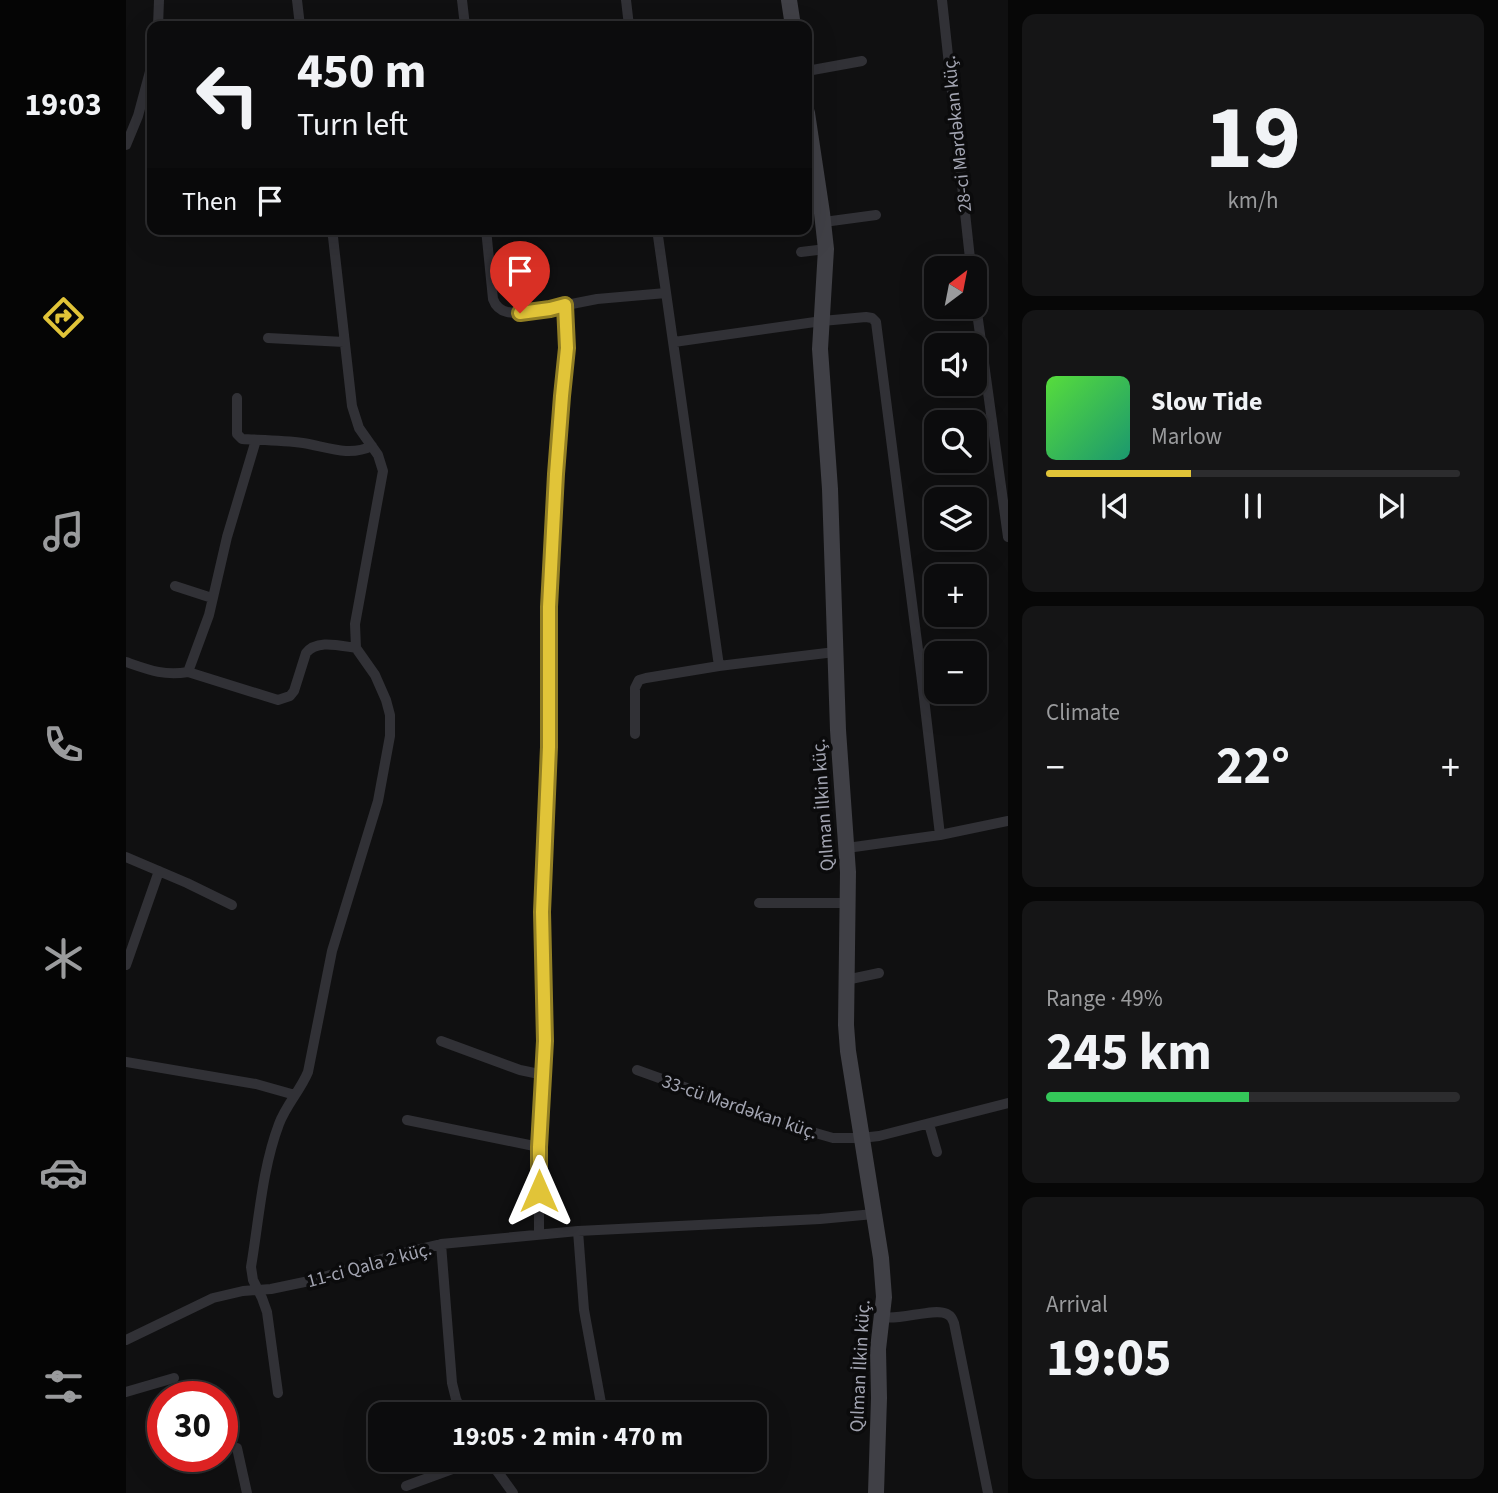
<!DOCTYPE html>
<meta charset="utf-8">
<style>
:root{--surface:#0c0c0d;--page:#151516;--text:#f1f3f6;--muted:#9a9b9d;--line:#2c2c2e;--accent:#e1c438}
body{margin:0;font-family:"Source Sans 3",sans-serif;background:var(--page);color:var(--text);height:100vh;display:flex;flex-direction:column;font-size:26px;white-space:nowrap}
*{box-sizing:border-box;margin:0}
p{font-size:23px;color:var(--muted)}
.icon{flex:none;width:38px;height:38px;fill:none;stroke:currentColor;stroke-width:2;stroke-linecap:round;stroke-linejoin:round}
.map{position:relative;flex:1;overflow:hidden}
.side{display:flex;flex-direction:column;gap:14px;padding:14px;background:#070707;width:490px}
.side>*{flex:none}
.guide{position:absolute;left:21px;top:21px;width:665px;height:214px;border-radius:14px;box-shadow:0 7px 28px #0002,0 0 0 2px var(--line);background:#0c0c0d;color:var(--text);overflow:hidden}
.needle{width:46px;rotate:32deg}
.controls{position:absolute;left:798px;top:256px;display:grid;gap:14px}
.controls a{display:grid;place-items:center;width:63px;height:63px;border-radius:14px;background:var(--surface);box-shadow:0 7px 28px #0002,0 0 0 2px var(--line);font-size:35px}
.speed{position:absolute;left:21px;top:1381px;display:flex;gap:14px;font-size:35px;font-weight:700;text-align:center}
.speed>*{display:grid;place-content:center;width:91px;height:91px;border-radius:50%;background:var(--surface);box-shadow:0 7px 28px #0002,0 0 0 2px var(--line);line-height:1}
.speed .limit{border:10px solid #d22;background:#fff;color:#111}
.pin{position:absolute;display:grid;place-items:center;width:60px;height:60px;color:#fff;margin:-72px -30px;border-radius:50% 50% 50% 0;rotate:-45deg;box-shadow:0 0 7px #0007}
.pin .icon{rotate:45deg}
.me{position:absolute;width:77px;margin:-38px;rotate:0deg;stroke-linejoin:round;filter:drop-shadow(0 0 5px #0008)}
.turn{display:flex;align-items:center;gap:24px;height:147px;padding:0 35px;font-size:32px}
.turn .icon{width:91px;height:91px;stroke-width:2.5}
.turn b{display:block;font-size:49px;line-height:60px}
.then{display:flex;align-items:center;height:66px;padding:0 35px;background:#0003;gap:14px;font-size:26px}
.big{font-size:52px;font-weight:700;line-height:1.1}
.side .widget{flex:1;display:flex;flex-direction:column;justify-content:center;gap:10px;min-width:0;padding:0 24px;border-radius:14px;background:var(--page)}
.side .dial{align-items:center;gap:0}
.dial b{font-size:91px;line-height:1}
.song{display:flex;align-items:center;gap:21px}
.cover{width:84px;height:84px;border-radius:10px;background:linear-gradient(135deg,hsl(110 70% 55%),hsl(160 70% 35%))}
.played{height:7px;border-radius:4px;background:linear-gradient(90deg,var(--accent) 35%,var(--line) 35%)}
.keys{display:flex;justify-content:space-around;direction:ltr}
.heat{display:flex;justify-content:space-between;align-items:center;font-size:38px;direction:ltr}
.charge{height:10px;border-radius:5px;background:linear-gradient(90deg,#34c759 49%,var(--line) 0)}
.trip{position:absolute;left:242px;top:1402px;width:399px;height:70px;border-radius:14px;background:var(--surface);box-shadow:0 7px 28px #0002,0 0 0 2px var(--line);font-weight:700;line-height:70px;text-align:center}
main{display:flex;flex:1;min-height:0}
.menu{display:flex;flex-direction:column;width:126px;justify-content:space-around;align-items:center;background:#050505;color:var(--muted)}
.menu .icon{width:49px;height:49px}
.menu .on{color:var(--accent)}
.menu b{font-size:32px;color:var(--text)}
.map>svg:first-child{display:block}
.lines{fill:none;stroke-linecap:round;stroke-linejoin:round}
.street{stroke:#313136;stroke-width:10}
.secondary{stroke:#404046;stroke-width:16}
.route-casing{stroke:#927f24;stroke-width:18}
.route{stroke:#e1c438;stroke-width:12}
.labels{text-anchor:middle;stroke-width:7;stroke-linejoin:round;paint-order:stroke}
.street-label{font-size:19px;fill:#a2a4b1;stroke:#0b0b0c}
</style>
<main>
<nav class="menu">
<b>19:03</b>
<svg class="icon on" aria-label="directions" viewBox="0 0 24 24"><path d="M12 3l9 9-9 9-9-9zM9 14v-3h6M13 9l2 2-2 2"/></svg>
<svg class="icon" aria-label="music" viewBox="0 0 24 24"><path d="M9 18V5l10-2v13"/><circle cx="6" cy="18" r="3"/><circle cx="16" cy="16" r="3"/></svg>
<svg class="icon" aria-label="phone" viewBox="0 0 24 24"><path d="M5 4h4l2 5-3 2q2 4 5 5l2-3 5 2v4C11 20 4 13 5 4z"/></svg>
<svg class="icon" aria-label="climate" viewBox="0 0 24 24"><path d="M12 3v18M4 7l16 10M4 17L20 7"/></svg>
<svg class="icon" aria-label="car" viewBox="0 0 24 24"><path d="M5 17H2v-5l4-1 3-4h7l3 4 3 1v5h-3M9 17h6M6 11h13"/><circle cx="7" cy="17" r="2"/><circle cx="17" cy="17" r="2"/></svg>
<svg class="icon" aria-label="filters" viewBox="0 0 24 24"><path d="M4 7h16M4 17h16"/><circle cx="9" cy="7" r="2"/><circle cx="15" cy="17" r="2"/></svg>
</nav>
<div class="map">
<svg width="882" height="1493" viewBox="0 0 882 1493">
<rect width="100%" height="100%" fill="#101011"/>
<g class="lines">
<path class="street" d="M 171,0 L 174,26
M 336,0 L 339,26
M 500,0 L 503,26
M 816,0 L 845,268
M 32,26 L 33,0
M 681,71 L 736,61
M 0,145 L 12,116 L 26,64
M 698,222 L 750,215
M 360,229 L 367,299 C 373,316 390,313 405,312 L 471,299 L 540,293
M 531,229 L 593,666
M 675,252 L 700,249
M 849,298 L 882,537
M 142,338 L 218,342
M 548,342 L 696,321 L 740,317 L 746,318 L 750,322 L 796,681 L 814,835
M 111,398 L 111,434 L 116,439 C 136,440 157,440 177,443 C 201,447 223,457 246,446
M 49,586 L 86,598
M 0,662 C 23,670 38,676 62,672 L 152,700 L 164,696 L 168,691 L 180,653 C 191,639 214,646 230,648
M 62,672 L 83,615 L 101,537 L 130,440
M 509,734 L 509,688 L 513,680 L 520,678 L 593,666 L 709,652
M 721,848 L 814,835 L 882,821
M 0,857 L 61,883 L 106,905
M 633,903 L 722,903
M 0,965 L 33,871
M 720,980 L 753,973
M 315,1041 L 394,1070 L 418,1075
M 0,1062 L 130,1084 L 169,1095
M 511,1070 L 672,1128 L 707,1138 L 735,1138 L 753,1136 L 882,1103
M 281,1120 L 413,1147
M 803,1124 L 811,1152
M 452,1231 L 458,1310 L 477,1414
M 413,1234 L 413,1147 L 419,1041 L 416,912 L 423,747 L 423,607 L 430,474 L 436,396 L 441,348 L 439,305
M 315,1244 L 326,1383 L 330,1399 L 337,1414
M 756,1317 C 774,1321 808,1307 821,1314 C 825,1316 826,1318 828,1323 L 862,1493
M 0,1340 L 87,1298 L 117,1291 L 145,1289 L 188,1280 L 272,1254 L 315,1244 L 452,1231 L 694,1219 L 748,1214
M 0,1392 L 48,1378
M 152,1393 L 141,1312 L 136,1298 L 127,1280 L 125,1267 C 133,1220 136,1169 153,1124 C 160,1105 174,1091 182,1072 L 206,951 L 252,801 L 264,736 L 264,715 L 260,700 L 249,675 L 230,648 L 229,624 L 257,471 L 252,455 L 233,428 L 226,406 L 207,237 L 205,229
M 111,1448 L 121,1493
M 363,1460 L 387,1493
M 280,1486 L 351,1460"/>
<path class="secondary" d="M 663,0 L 667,26
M 681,113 L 696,213 L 700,249 L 694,349 L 704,489 L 712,730 L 722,872 L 720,1025 L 722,1051 L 755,1258 L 758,1297 L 752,1349 L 753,1398 L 750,1493"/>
</g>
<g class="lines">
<defs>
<path id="route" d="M 394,313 L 424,309 L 439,305 L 441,348 L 436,396 L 430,474 L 423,607 L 423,747 L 416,912 L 419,1041 L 413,1147 L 413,1191"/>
</defs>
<use href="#route" class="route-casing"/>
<use href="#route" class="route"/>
</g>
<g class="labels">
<g class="street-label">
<text transform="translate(830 134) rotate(-96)" y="7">28-ci Mərdəkan küç.</text>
<text transform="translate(696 805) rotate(-94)" y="7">Qılman İlkin küç.</text>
<text transform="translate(614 1106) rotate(19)" y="7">33-cü Mərdəkan küç.</text>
<text transform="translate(243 1264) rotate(-15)" y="7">11-ci Qala 2 küç.</text>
<text transform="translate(733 1366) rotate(-87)" y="7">Qılman İlkin küç.</text>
</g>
</g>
</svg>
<div class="controls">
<a><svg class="needle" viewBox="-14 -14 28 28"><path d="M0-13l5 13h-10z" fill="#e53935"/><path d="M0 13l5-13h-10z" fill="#9a9b9d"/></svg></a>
<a><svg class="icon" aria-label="sound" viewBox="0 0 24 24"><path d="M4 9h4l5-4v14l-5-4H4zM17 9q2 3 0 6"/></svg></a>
<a><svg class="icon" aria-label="search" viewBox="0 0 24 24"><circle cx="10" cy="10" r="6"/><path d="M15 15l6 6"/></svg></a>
<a><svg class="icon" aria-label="layers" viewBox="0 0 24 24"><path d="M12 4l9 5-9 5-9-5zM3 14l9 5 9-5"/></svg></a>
<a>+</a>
<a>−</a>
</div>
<div class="speed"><div class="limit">30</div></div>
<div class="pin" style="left:394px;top:313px;background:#d93025"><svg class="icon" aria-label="arrive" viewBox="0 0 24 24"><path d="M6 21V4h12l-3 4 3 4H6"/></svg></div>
<svg class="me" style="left:413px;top:1191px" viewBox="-20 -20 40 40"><path d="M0-17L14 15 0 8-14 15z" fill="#e1c438" stroke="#fff" stroke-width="4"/></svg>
<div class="trip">19:05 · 2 min · 470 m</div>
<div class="guide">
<div class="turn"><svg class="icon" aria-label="left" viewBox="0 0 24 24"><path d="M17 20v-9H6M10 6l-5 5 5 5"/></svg><div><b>450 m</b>Turn left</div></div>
<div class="then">Then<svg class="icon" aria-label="arrive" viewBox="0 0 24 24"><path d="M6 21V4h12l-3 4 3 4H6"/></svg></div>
</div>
</div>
<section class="side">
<div class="widget dial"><b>19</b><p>km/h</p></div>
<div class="widget">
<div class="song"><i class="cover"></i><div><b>Slow Tide</b><p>Marlow</p></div></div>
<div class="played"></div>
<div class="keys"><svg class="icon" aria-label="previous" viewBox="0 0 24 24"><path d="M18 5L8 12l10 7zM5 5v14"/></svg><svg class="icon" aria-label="pause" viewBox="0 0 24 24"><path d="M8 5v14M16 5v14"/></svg><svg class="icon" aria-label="next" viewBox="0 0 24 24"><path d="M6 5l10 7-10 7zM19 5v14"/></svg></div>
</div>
<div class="widget"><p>Climate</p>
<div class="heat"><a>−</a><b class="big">22°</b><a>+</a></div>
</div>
<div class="widget"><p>Range · 49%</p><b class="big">245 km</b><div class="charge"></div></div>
<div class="widget"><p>Arrival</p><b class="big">19:05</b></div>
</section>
</main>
